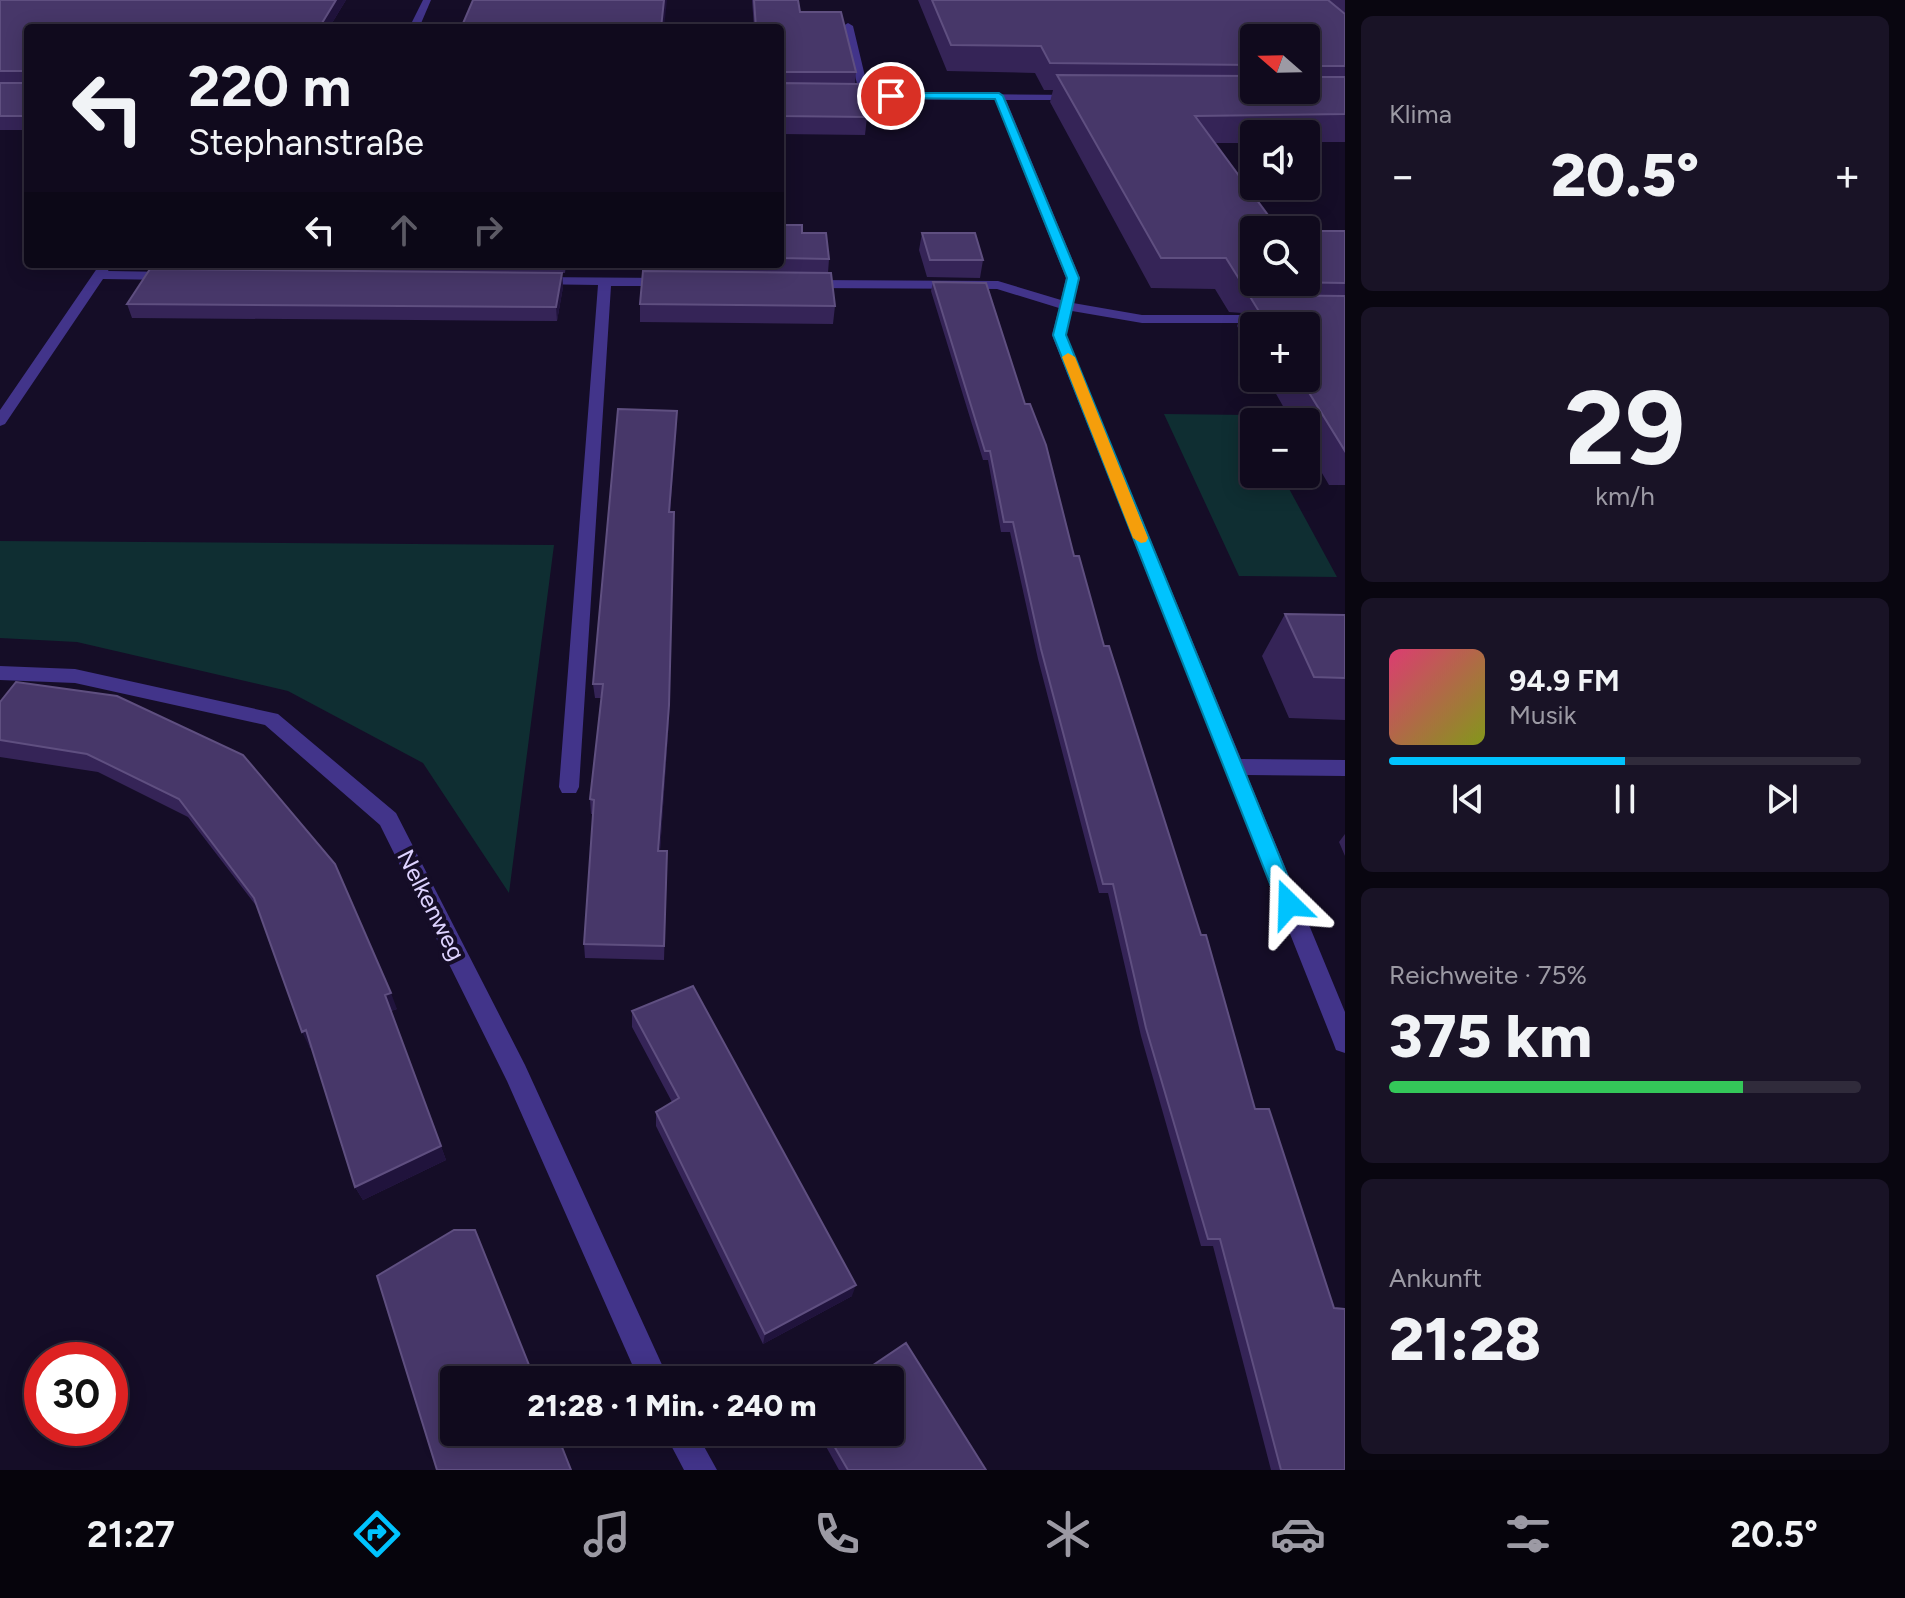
<!DOCTYPE html>
<html lang="de">
<meta charset="utf-8">
<style>
:root{--surface:#100a1d;--page:#191326;--text:#f1f3f6;--muted:#9c9aa4;--line:#302b3b;--accent:#00c3fe}
body{margin:0;font-family:Figtree,sans-serif;background:var(--page);color:var(--text);height:100vh;display:flex;flex-direction:column;font-size:30px;white-space:nowrap}
*{box-sizing:border-box;margin:0}
p{font-size:26px;color:var(--muted)}
.icon{flex:none;width:44px;height:44px;fill:none;stroke:currentColor;stroke-width:2;stroke-linecap:round;stroke-linejoin:round}
.map{position:relative;flex:1;overflow:hidden}
.details{display:flex;flex-direction:column;gap:16px;padding:16px;background:#090610;width:560px}
.details>*{flex:none}
.top-card{position:absolute;left:24px;top:24px;width:760px;height:244px;border-radius:8px;box-shadow:0 4px 20px #0003,0 0 0 2px var(--line);background:#100a1d;color:var(--text);overflow:hidden}
.needle{width:52px;rotate:290deg}
.fabs{position:absolute;left:1240px;top:24px;display:grid;gap:16px}
.fabs a{display:grid;place-items:center;width:80px;height:80px;border-radius:8px;background:var(--surface);box-shadow:0 4px 20px #0003,0 0 0 2px var(--line);font-size:40px}
.speed{position:absolute;left:24px;top:1342px;display:flex;gap:16px;font-size:40px;font-weight:700;text-align:center}
.speed>*{display:grid;place-content:center;width:104px;height:104px;border-radius:50%;background:var(--surface);box-shadow:0 4px 20px #0003,0 0 0 2px var(--line);line-height:1}
.speed .limit{border:12px solid #d22;background:#fff;color:#111}
.pin{position:absolute;display:grid;place-items:center;width:68px;height:68px;color:#fff;margin:-34px;border:4px solid #fff;border-radius:50%;box-shadow:0 2px 8px #0007}
.me{position:absolute;width:88px;margin:-44px;rotate:338deg;stroke-linejoin:round;filter:drop-shadow(0 0 6px #0008)}
.turn{display:flex;align-items:center;gap:28px;height:168px;padding:0 32px;font-size:36px}
.turn .icon{width:104px;height:104px;stroke-width:2.5}
.turn b{display:block;font-size:56px;line-height:68px}
.lanes{display:flex;align-items:center;height:76px;padding:0 32px;background:#0003;justify-content:center;gap:40px;direction:ltr}
.lanes .off{opacity:.35}
.big{font-size:60px;font-weight:800;line-height:1.1}
.details .tile{flex:1;display:flex;flex-direction:column;justify-content:center;gap:12px;min-width:0;padding:0 28px;border-radius:12px;background:var(--page)}
.details .dial{align-items:center;gap:0}
.dial b{font-size:104px;line-height:1}
.song{display:flex;align-items:center;gap:24px}
.cover{width:96px;height:96px;border-radius:12px;background:linear-gradient(135deg,hsl(340 70% 55%),hsl(70 70% 35%))}
.played{height:8px;border-radius:4px;background:linear-gradient(90deg,var(--accent) 50%,var(--line) 50%)}
.keys{display:flex;justify-content:space-around;direction:ltr}
.heat{display:flex;justify-content:space-between;align-items:center;font-size:44px;direction:ltr}
.charge{height:12px;border-radius:6px;background:linear-gradient(90deg,#34c759 75%,var(--line) 0)}
.trip{position:absolute;left:440px;top:1366px;width:464px;height:80px;border-radius:8px;background:var(--surface);box-shadow:0 4px 20px #0003,0 0 0 2px var(--line);font-weight:800;line-height:80px;text-align:center}
.tab-bar{display:flex;height:128px;justify-content:space-around;align-items:center;background:#06040c;color:var(--muted)}
.tab-bar .icon{width:56px;height:56px}
.tab-bar .active{color:var(--accent)}
.tab-bar b{font-size:36px;color:var(--text)}
main{display:flex;flex:1;min-height:0}
.map>svg:first-child{display:block}
.green{fill:#0f2e32}
.lines{fill:none;stroke-linecap:round;stroke-linejoin:round}
.minor{fill:#42348a;fill-rule:evenodd}
.wall{fill:#352457;fill-rule:evenodd}
.shaded-wall{fill:#20133c}
.building{fill:#473769;stroke:#5f4f80;stroke-width:2}
.route{fill:#00c3fe;stroke:#007fa5;stroke-width:2}
.slow{fill:#f59e0b}
.labels{text-anchor:middle;stroke-width:8;stroke-linejoin:round;paint-order:stroke}
.street-label{font-size:24px;fill:#ded3ff;stroke:#150d27}
</style>
<main>
<div class="map">
<svg width="1345" height="1470" viewBox="0 0 1345 1470">
<rect width="100%" height="100%" fill="#150d27"/>
<path class="green" d="M 1164,414 L 1249,415 L 1254,424 L 1254,474 L 1281,474 L 1337,577 L 1239,576 Z
M 0,541 L 554,545 L 509,893 L 423,763 L 288,691 L 77,642 L 0,638 Z"/>
<g class="lines">
<path class="minor" d="M 423,0 L 431,0 L 419,28 L 409,28 Z
M 848,23 L 853,26 L 869,93 L 1080,95 L 1081,97 L 1076,100 L 1006,100 L 1080,278 L 1073,303 L 1142,315 L 1267,315 L 1274,319 L 1267,323 L 1142,323 L 1072,311 L 1066,335 L 1241,759 L 1345,760 L 1345,776 L 1247,775 L 1345,1012 L 1345,1053 L 1336,1050 L 1333,1042 L 1052,335 L 1059,308 L 997,289 L 807,288 L 800,284 L 807,280 L 998,281 L 1061,300 L 1066,278 L 995,100 L 780,98 L 780,92 L 859,92 L 843,26 Z
M 100,264 L 112,264 L 108,271 L 171,272 L 178,276 L 171,280 L 103,279 L 5,424 L 0,426 L 0,410 Z
M 535,277 L 667,278 L 674,282 L 667,286 L 611,286 L 579,787 L 576,793 L 562,793 L 559,787 L 598,285 L 530,284 L 528,281 Z
M 0,666 L 75,669 L 278,714 L 396,813 L 525,1065 L 669,1380 L 639,1380 L 507,1081 L 380,825 L 265,725 L 75,683 L 0,680 Z
M 664,1432 L 696,1432 L 717,1470 L 684,1470 Z"/>
</g>
<path class="wall" d="M 0,0 L 346,0 L 329,28 L 28,28 L 28,130 L 0,130 Z
M 752,0 L 798,0 L 800,12 L 856,72 L 855,84 L 867,117 L 865,135 L 780,134 L 780,28 L 754,28 Z
M 918,0 L 1345,0 L 1345,142 L 1306,142 L 1306,134 L 1254,134 L 1254,143 L 1215,143 L 1254,230 L 1345,231 L 1345,485 L 1329,485 L 1306,446 L 1306,422 L 1292,422 L 1267,378 L 1306,378 L 1306,326 L 1254,326 L 1254,356 L 1237,326 L 1242,313 L 1229,312 L 1215,289 L 1151,288 L 1050,102 L 1053,90 L 1044,90 L 1035,73 L 947,71 ZM 1254,38 L 1306,38 L 1306,90 L 1254,90 Z
M 780,225 L 802,233 L 829,259 L 828,273 L 835,306 L 833,324 L 640,322 L 640,304 L 644,264 L 780,264 Z
M 922,233 L 983,260 L 980,278 L 927,277 L 919,250 Z
M 162,264 L 566,264 L 565,273 L 562,273 L 563,287 L 557,321 L 132,318 L 127,304 L 164,269 Z
M 933,282 L 1074,556 L 1104,646 L 1345,1470 L 1271,1470 L 1213,1246 L 1201,1246 L 1141,1036 L 1108,893 L 1099,893 L 1038,659 L 1010,532 L 1001,532 L 988,460 L 983,460 L 931,291 Z
M 677,411 L 670,512 L 669,719 L 660,851 L 667,865 L 664,960 L 585,958 L 584,944 L 593,814 L 591,814 L 590,799 L 601,698 L 595,698 L 593,684 Z
M 1285,614 L 1345,615 L 1345,720 L 1289,718 L 1262,656 Z
M 117,696 L 397,1009 L 391,1011 L 446,1160 L 363,1200 L 355,1187 L 312,1047 L 310,1048 L 258,908 L 188,817 L 98,772 L 0,757 L 0,702 Z
M 1345,834 L 1345,856 L 1339,842 Z
M 632,1011 L 852,1296 L 763,1344 L 656,1126 L 656,1112 L 672,1102 L 632,1027 Z
M 818,1432 L 890,1432 L 986,1470 L 839,1470 Z"/>
<path class="shaded-wall" d="M 336,0 L 346,0 L 329,28 L 319,28 Z
M 664,0 L 667,0 L 664,28 L 661,28 Z
M 562,273 L 563,287 L 557,321 L 556,307 Z
M 677,411 L 677,425 L 669,527 L 669,512 Z
M 674,512 L 669,719 L 659,865 L 658,851 Z
M 391,993 L 397,1009 L 391,1011 L 446,1160 L 363,1200 L 355,1187 L 385,995 Z
M 306,1030 L 314,1046 L 310,1048 L 302,1032 Z
M 856,1285 L 852,1296 L 763,1344 L 765,1334 Z"/>
<path class="building" d="M 0,0 L 336,0 L 319,28 L 28,28 L 28,116 L 0,116 L 0,83 L 23,83 L 26,74 L 23,71 L 0,71 Z
M 473,0 L 664,0 L 661,28 L 461,28 Z
M 754,0 L 798,0 L 800,12 L 841,12 L 856,72 L 781,72 L 780,78 L 780,28 L 756,28 Z
M 932,0 L 1328,0 L 1345,14 L 1345,66 L 1306,66 L 1306,38 L 1254,38 L 1254,65 L 1050,63 L 1041,46 L 951,45 Z
M 1057,75 L 1254,76 L 1254,90 L 1306,90 L 1306,77 L 1345,77 L 1345,114 L 1195,116 L 1279,230 L 1254,230 L 1254,282 L 1241,282 L 1226,258 L 1161,258 Z
M 780,83 L 859,84 L 867,117 L 780,116 Z
M 780,225 L 802,225 L 802,233 L 826,233 L 829,259 L 780,258 Z
M 1306,231 L 1345,231 L 1345,283 L 1281,282 L 1306,282 Z
M 922,233 L 975,233 L 983,260 L 930,260 Z
M 150,269 L 562,273 L 556,307 L 127,304 Z
M 643,271 L 831,273 L 835,306 L 640,304 Z
M 933,282 L 986,283 L 1025,404 L 1030,404 L 1046,445 L 1074,556 L 1079,556 L 1104,646 L 1109,646 L 1201,935 L 1206,935 L 1255,1109 L 1269,1109 L 1334,1308 L 1345,1309 L 1345,1470 L 1281,1470 L 1220,1239 L 1208,1239 L 1146,1028 L 1113,884 L 1103,884 L 1041,649 L 1013,522 L 1004,522 L 990,451 L 985,451 Z
M 1249,295 L 1345,296 L 1345,451 L 1300,378 L 1306,378 L 1306,326 L 1268,326 Z
M 618,409 L 677,411 L 669,512 L 674,512 L 669,705 L 658,851 L 667,851 L 664,946 L 584,944 L 594,800 L 590,799 L 603,684 L 593,684 Z
M 1285,614 L 1345,615 L 1345,678 L 1314,677 Z
M 16,682 L 117,696 L 243,755 L 335,864 L 391,993 L 385,995 L 441,1146 L 355,1187 L 306,1030 L 302,1032 L 254,898 L 179,799 L 87,754 L 0,740 L 0,702 Z
M 693,986 L 856,1285 L 765,1334 L 656,1112 L 679,1098 L 632,1011 Z
M 454,1230 L 475,1230 L 535,1380 L 454,1380 L 454,1432 L 556,1432 L 571,1470 L 437,1470 L 377,1276 Z
M 906,1343 L 986,1470 L 848,1470 L 826,1432 L 890,1432 L 890,1380 L 851,1380 Z"/>
<path class="route" d="M 891,93 L 999,93 L 1003,96 L 1079,278 L 1066,335 L 1299,904 L 1296,910 L 1289,913 L 1281,910 L 1278,904 L 1053,335 L 1067,278 L 995,99 L 888,98 Z"/>
<path class="slow" d="M 1068,353 L 1075,357 L 1148,538 L 1146,542 L 1141,543 L 1133,538 L 1062,357 Z"/>
<g class="labels">
<g class="street-label">
<text transform="translate(431 905) rotate(63)" y="8">Nelkenweg</text>
</g>
</g>
</svg>
<div class="fabs">
<a><svg class="needle" viewBox="-14 -14 28 28"><path d="M0-13l5 13h-10z" fill="#e53935"/><path d="M0 13l5-13h-10z" fill="#9c9aa4"/></svg></a>
<a><svg class="icon" aria-label="sound" viewBox="0 0 24 24"><path d="M4 9h4l5-4v14l-5-4H4zM17 9q2 3 0 6"/></svg></a>
<a><svg class="icon" aria-label="search" viewBox="0 0 24 24"><circle cx="10" cy="10" r="6"/><path d="M15 15l6 6"/></svg></a>
<a>+</a>
<a>−</a>
</div>
<div class="speed"><div class="limit">30</div></div>
<div class="pin" style="left:891px;top:96px;background:#d93025"><svg class="icon" aria-label="arrive" viewBox="0 0 24 24"><path d="M6 21V4h12l-3 4 3 4H6"/></svg></div>
<svg class="me" style="left:1289px;top:904px" viewBox="-20 -20 40 40"><path d="M0-17L14 15 0 8-14 15z" fill="#00c3fe" stroke="#fff" stroke-width="4"/></svg>
<div class="trip">21:28 · 1 Min. · 240 m</div>
<div class="top-card">
<div class="turn"><svg class="icon" aria-label="left" viewBox="0 0 24 24"><path d="M17 20v-9H6M10 6l-5 5 5 5"/></svg><div><b>220 m</b>Stephanstraße</div></div>
<div class="lanes"><svg class="icon" aria-label="left" viewBox="0 0 24 24"><path d="M17 20v-9H6M10 6l-5 5 5 5"/></svg><svg class="icon off" aria-label="ahead" viewBox="0 0 24 24"><path d="M12 20V5M6 11l6-6 6 6"/></svg><svg class="icon off" aria-label="right" viewBox="0 0 24 24"><path d="M7 20v-9h11M14 6l5 5-5 5"/></svg></div>
</div>
</div>
<section class="details">
<div class="tile"><p>Klima</p>
<div class="heat"><a>−</a><b class="big">20.5°</b><a>+</a></div>
</div>
<div class="tile dial"><b>29</b><p>km/h</p></div>
<div class="tile">
<div class="song"><i class="cover"></i><div><b>94.9 FM</b><p>Musik</p></div></div>
<div class="played"></div>
<div class="keys"><svg class="icon" aria-label="previous" viewBox="0 0 24 24"><path d="M18 5L8 12l10 7zM5 5v14"/></svg><svg class="icon" aria-label="pause" viewBox="0 0 24 24"><path d="M8 5v14M16 5v14"/></svg><svg class="icon" aria-label="next" viewBox="0 0 24 24"><path d="M6 5l10 7-10 7zM19 5v14"/></svg></div>
</div>
<div class="tile"><p>Reichweite · 75%</p><b class="big">375 km</b><div class="charge"></div></div>
<div class="tile"><p>Ankunft</p><b class="big">21:28</b></div>
</section>
</main>
<nav class="tab-bar">
<b>21:27</b>
<svg class="icon active" aria-label="directions" viewBox="0 0 24 24"><path d="M12 3l9 9-9 9-9-9zM9 14v-3h6M13 9l2 2-2 2"/></svg>
<svg class="icon" aria-label="music" viewBox="0 0 24 24"><path d="M9 18V5l10-2v13"/><circle cx="6" cy="18" r="3"/><circle cx="16" cy="16" r="3"/></svg>
<svg class="icon" aria-label="phone" viewBox="0 0 24 24"><path d="M5 4h4l2 5-3 2q2 4 5 5l2-3 5 2v4C11 20 4 13 5 4z"/></svg>
<svg class="icon" aria-label="climate" viewBox="0 0 24 24"><path d="M12 3v18M4 7l16 10M4 17L20 7"/></svg>
<svg class="icon" aria-label="car" viewBox="0 0 24 24"><path d="M5 17H2v-5l4-1 3-4h7l3 4 3 1v5h-3M9 17h6M6 11h13"/><circle cx="7" cy="17" r="2"/><circle cx="17" cy="17" r="2"/></svg>
<svg class="icon" aria-label="filters" viewBox="0 0 24 24"><path d="M4 7h16M4 17h16"/><circle cx="9" cy="7" r="2"/><circle cx="15" cy="17" r="2"/></svg>
<b>20.5°</b>
</nav>
